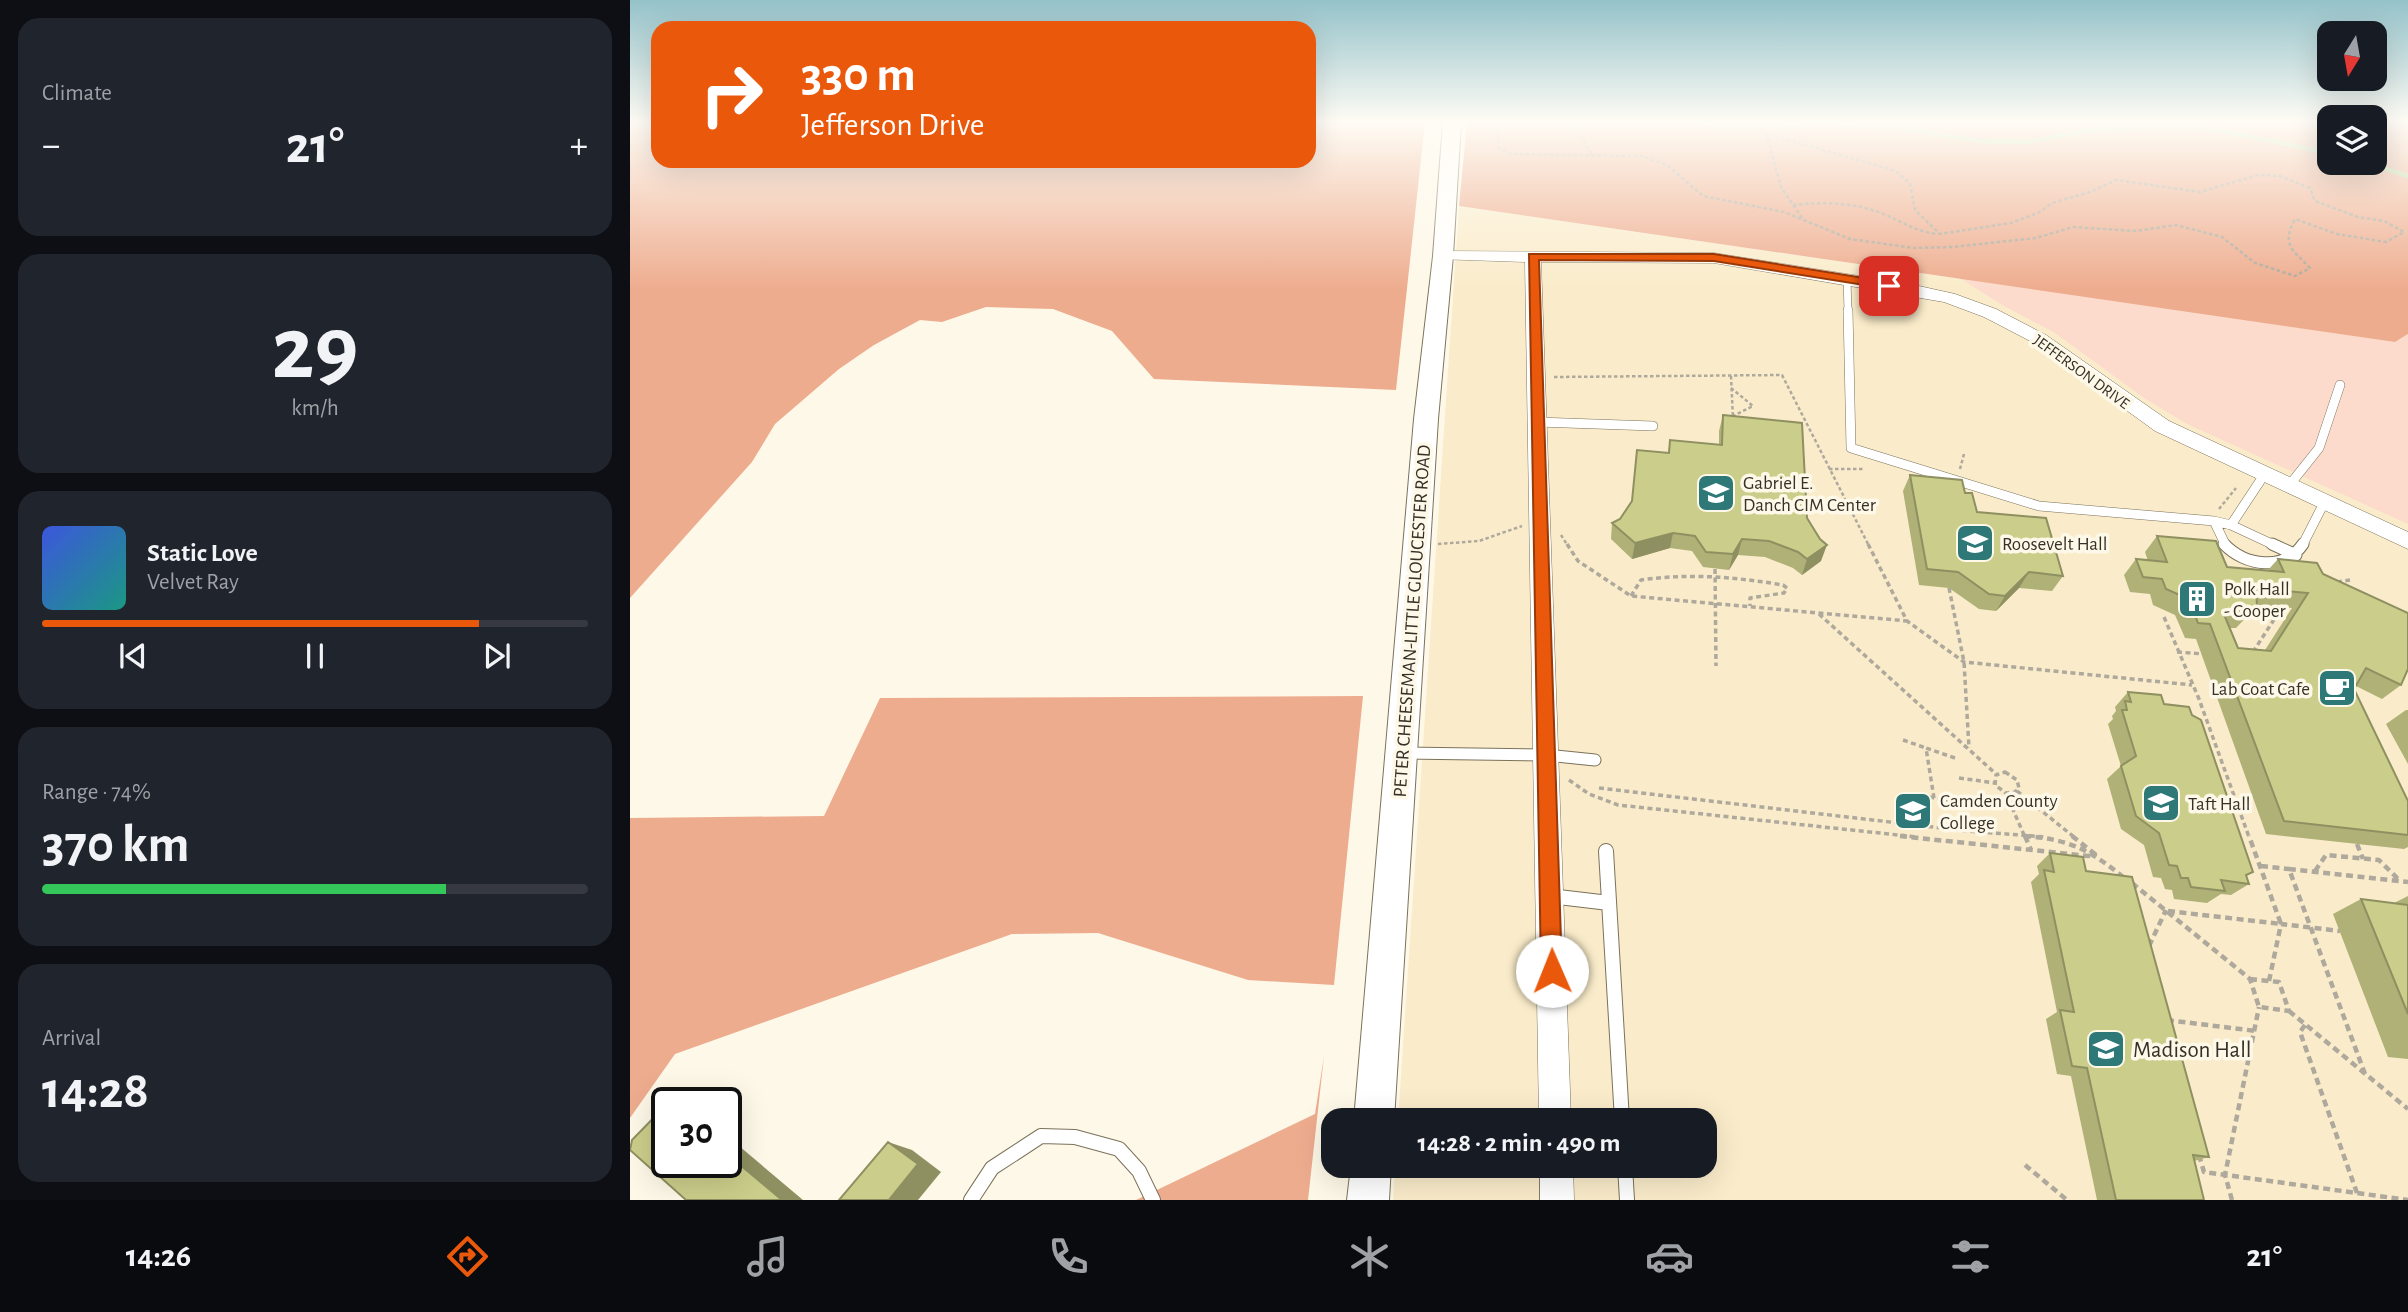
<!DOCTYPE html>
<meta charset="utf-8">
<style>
:root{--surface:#171b24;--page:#20242c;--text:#f1f3f6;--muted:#9ea1a6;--line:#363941;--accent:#ea580c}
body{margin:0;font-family:"Alegreya Sans",sans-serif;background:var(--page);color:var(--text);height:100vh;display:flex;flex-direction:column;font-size:26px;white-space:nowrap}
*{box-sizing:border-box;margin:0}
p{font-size:23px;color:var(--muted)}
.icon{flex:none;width:38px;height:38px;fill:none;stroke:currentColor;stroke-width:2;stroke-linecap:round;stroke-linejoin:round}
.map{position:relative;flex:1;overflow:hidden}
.details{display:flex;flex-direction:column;gap:18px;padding:18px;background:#0d0f14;width:630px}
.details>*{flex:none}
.hud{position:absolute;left:21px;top:21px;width:665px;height:147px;border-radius:21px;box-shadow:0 7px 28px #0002;background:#ea580c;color:#fff;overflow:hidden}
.needle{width:46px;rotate:191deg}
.controls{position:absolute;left:1687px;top:21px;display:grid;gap:14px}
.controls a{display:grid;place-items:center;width:70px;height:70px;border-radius:14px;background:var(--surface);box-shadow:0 7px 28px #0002;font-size:35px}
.speed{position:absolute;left:21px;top:1087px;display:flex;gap:14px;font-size:35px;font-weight:700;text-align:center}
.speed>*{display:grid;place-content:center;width:91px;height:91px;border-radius:50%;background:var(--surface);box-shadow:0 7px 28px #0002;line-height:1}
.speed .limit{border:4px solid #111;border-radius:10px;background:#fff;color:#111}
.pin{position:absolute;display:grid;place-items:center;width:60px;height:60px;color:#fff;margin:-30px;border-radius:14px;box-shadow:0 4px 10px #0006}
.me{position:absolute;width:77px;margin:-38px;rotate:359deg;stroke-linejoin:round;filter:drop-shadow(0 0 5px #0008)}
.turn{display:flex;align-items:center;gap:24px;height:147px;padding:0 35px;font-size:32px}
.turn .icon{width:91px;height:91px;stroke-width:2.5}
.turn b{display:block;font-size:49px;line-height:60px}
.big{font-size:52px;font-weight:700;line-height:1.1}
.details .widget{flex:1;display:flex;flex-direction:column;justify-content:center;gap:10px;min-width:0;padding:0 24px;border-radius:21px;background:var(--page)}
.details .dial{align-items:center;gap:0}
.dial b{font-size:91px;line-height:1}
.song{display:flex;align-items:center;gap:21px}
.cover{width:84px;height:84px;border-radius:10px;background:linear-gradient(135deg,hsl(230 70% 55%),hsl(170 70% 35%))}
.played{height:7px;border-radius:4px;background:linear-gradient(90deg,var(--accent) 80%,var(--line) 80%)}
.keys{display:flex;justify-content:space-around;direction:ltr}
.heat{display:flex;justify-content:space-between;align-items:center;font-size:38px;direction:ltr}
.charge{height:10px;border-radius:5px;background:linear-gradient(90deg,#34c759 74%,var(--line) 0)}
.trip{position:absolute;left:691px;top:1108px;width:396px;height:70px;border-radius:21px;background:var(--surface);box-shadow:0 7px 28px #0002;font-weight:700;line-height:70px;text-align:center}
.dock{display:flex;height:112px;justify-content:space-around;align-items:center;background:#090b0e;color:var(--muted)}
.dock .icon{width:49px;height:49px}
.dock .on{color:var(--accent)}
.dock b{font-size:32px;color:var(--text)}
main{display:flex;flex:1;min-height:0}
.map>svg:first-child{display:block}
.built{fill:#faecca}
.green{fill:#fcdbcc}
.forest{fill:#eeac8e}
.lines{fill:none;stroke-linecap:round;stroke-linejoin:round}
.stream{stroke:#b6d89b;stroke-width:4.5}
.service-far3-casing{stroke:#7b725a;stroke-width:8}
.service-far2-casing{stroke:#7b725a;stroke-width:10}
.service-far1-casing{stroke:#7b725a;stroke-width:13}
.service-casing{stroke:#7b725a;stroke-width:16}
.minor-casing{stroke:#7b725a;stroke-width:1}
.tertiary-casing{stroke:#7b725a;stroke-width:2}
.path-far2{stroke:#aea99c;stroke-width:2.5;stroke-dasharray:3.5 2.5;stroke-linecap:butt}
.path-far1{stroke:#aea99c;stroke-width:3.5;stroke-dasharray:5 3.5;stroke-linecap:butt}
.path{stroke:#aea99c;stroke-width:4.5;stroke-dasharray:7 4.5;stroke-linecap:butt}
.service-far3{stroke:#fff;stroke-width:7}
.service-far2{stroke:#fff;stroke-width:9}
.service-far1{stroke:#fff;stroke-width:11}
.service{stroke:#fff;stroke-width:14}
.minor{fill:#fff;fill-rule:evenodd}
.tertiary{fill:#fff;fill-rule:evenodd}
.wall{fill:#afb177;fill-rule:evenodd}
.shaded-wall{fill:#8e9061}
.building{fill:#cbce8a;stroke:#8e9061;stroke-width:2;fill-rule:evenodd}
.route{fill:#ea580c;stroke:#983908;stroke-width:2}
.labels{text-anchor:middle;stroke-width:7;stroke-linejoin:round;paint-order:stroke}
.far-street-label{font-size:16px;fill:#353127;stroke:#fef8e8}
.poi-label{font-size:19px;fill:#353127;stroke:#fef8e8;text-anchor:start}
.street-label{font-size:19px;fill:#353127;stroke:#fef8e8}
.near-poi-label{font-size:23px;fill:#353127;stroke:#fef8e8;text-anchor:start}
</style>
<main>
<section class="details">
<div class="widget"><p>Climate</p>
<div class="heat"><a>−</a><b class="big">21°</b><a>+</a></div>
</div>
<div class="widget dial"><b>29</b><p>km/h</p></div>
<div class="widget">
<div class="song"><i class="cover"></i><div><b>Static Love</b><p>Velvet Ray</p></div></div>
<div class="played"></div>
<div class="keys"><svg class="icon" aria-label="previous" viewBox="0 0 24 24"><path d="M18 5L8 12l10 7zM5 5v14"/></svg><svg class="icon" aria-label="pause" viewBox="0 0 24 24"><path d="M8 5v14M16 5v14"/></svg><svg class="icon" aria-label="next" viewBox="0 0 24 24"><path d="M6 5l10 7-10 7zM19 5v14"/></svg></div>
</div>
<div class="widget"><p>Range · 74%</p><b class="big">370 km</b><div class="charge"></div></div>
<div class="widget"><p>Arrival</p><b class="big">14:28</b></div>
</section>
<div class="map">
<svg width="1778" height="1200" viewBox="0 0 1778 1200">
<rect width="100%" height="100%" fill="#fef8e8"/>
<path class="built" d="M 829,206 L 1765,342 L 1778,334 L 1778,1200 L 763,1200 L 765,1166 L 1074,1166 L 1074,1120 L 768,1120 Z"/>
<path class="green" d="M 1328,277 L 1765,342 L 1778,334 L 1778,524 L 1557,424 L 1514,398 L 1425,333 L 1372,305 Z"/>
<path class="forest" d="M 0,122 L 28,122 L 28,161 L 679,161 L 679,122 L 795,122 L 766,390 L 524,379 L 482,331 L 423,309 L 356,307 L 312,322 L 290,320 L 244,345 L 209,369 L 145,424 L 122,462 L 0,598 Z
M 837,122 L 1699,122 L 1699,163 L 1745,163 L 1745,122 L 1778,122 L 1778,334 L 1765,342 L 829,206 Z
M 733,696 L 704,985 L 618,980 L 468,933 L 382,934 L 45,1054 L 0,1118 L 0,818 L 194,816 L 250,698 Z
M 694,1056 L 678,1200 L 506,1200 L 685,1114 Z"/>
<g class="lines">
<path class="stream" d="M 1194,122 L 1269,128 L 1349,141 L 1397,142 L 1462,130 L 1552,126 L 1592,131 L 1699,153
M 1075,123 L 1102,128 L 1189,122
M 1738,163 L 1778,176"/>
<defs>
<path id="service-far3" d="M 1217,279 L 1218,311"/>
<path id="service-far2" d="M 1218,310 L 1221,448 L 1409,506 L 1584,521 L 1601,525 L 1646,546
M 907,422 L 1023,426
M 1658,487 L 1689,448 L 1710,385
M 1584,521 L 1596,546
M 1601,525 L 1634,475
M 1672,546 L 1694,503"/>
<path id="service-far1" d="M 1594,544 C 1615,566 1654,572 1673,544
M 1642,544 L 1666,555
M 775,753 L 916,755 L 965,760"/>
<path id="service" d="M 976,851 L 992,1120
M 920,896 L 979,903
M 995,1166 L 997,1200
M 341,1200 L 362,1168 L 411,1136 L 445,1137 L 489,1149 L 509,1171 L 523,1200"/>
<path id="minor" d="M 813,251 L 1084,253 L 1280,284 L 1325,294 L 1366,309 L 1416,335 L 1539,421 L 1778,532 L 1778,549 L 1525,431 L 1404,343 L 1354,317 L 1314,302 L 1084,263 L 911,262 L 941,1120 L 909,1120 L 895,262 L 807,259 L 805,256 Z
M 910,1166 L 943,1166 L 944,1200 L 910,1200 Z"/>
<path id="tertiary" d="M 813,122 L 831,122 L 823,256 L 808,419 L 764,1120 L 724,1120 L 784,419 L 803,256 Z
M 721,1166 L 761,1166 L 759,1200 L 717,1200 Z"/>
</defs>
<use href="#service-far3" class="service-far3-casing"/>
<use href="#service-far2" class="service-far2-casing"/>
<use href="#service-far1" class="service-far1-casing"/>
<use href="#service" class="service-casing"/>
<use href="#minor" class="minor-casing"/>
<use href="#tertiary" class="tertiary-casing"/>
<path class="path-far2" d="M 867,122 L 869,148 L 881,154 L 1012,156 L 1037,165 L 1073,196 L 1154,212 L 1220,239 L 1284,248 L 1322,247 L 1406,238 L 1443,227 L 1506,231 L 1546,225 L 1592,237 L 1625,263 L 1665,276 L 1680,268 C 1662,249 1651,245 1665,219 L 1707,234 L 1756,242 L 1774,232 L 1754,221 L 1728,217 L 1685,201 L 1680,188 L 1650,176 L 1628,175 L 1570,192 L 1486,180 L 1460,192 L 1422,203 L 1408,213 L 1381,223 L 1310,234 L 1285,210 L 1280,184 L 1266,171 L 1135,133 L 1122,122
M 939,122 L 950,133 L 962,155
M 1770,122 L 1778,123
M 1136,133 L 1151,187 L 1172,218
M 1163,205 C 1193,202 1222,202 1251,213 C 1271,221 1286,232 1308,234
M 1101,376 L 1103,419
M 924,377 L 1152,375 L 1239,546
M 1101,388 L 1123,406 L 1103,416
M 1199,469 L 1235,469
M 1330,469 L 1334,454
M 1589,509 L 1606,488
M 931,535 L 938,546
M 808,544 L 849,541 L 892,526"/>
<path class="path-far1" d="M 937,544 L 948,561 L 1001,596 L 1277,621
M 1238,544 L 1277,621 L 1334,662 L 1562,685
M 1085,569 L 1086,666
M 1707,582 L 1720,580
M 1319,588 L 1334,662 L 1339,748
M 1001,596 L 1011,580 C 1059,573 1105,577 1153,585 L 1157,588 L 1154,593 L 1120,598 L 1120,606
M 1189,614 L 1366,774
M 1534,617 L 1569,699 L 1619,837
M 1547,652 L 1574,654
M 1623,652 L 1645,618 L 1639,604
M 1273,740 L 1296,748
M 1325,758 L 1296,748 L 1304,798 L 1317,800 L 1333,796
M 1375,772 L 1387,780 L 1389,788 L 1385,792 L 1376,793 L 1365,785 L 1366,775 Z
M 1329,778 L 1365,783
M 939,780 L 959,794 L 988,805 L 1287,837
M 969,788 L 1337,831 L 1416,837
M 1387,791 L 1444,837
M 1375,792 L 1395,837
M 1281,794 L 1304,798"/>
<path class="path" d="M 1270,836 L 1458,856 L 1465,854 L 1442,836
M 1394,836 C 1438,839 1459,849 1493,877
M 1395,836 L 1401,850
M 1727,844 L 1733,859
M 1631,866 L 1659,869
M 1685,871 L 1696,855 L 1749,860 L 1769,880
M 1502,883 L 1620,979
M 1538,911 L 1651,924 L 1619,836
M 1519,946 L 1536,910
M 1620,979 L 1649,982 L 1659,1011 L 1629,1007 Z
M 1639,981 L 1651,924 L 1710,931
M 1659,1011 L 1778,1109
M 1537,1020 L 1626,1031
M 1675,1025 L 1670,1032 L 1727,1193
M 1735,1074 L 1659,869 L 1778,882
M 1569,1155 L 1574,1172 L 1778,1200
M 1395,1165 L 1437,1200
M 1602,1200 L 1595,1175 L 1629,1007"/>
<use href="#service-far3" class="service-far3"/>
<use href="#service-far2" class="service-far2"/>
<use href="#service-far1" class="service-far1"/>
<use href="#service" class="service"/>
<use href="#minor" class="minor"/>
<use href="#tertiary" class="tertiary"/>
</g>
<path class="wall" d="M 1093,415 L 1177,518 L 1191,561 L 1172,575 L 1163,568 L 1135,557 L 1108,555 L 1099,570 L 1073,567 L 1062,551 L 1040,548 L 1002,559 L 981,539 L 982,523 L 990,519 L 1002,502 L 1007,450 L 1038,453 L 1040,440 L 1089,445 L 1089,431 Z
M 1280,475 L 1335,493 L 1347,512 L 1433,576 L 1422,591 L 1389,588 L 1366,611 L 1349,609 L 1319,588 L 1289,585 L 1273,491 Z
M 1527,536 L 1597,567 L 1638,570 L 1648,559 L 1693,574 L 1771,685 L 1752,699 L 1726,686 L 1724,689 L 1778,801 L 1778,847 L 1774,849 L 1636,834 L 1566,639 L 1555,638 L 1545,615 L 1523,605 L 1520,594 L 1500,592 L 1494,575 L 1506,559 L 1518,561 L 1515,552 ZM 1627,605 L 1662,608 L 1635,650 L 1608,648 L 1599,628 L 1606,628 L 1627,606 Z
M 1498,692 L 1534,704 L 1623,872 L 1616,876 L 1619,884 L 1601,895 L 1591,894 L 1577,903 L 1544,899 L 1542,890 L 1535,889 L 1531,878 L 1523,877 L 1514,845 L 1491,829 L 1477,779 L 1491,766 L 1478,724 L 1483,719 L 1482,716 L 1486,711 L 1485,707 Z
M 1776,710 L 1778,710 L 1778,764 L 1756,724 Z
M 1420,853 L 1456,871 L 1579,1157 L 1564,1161 L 1574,1200 L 1467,1200 L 1441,1076 L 1427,1074 L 1416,1019 L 1427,1012 L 1401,882 L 1409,874 L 1407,866 Z
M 1778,896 L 1778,1059 L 1758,1057 L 1703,914 L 1731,899 L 1764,903 Z"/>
<path class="shaded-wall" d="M 1043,533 L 1040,548 L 1002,559 L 1005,543 Z
M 1112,539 L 1108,555 L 1099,570 L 1103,554 Z
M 1197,545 L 1191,561 L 1172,575 L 1177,559 Z
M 1399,572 L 1389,588 L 1366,611 L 1375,596 Z
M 96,1135 L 173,1200 L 152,1200 L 96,1153 Z
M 258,1142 L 282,1150 L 311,1172 L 288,1200 L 259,1200 Z"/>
<path class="building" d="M 1093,415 L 1172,423 L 1177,518 L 1190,539 L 1197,545 L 1177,559 L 1168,552 L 1139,541 L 1112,539 L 1103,554 L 1076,552 L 1065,536 L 1043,533 L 1005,543 L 982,523 L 990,519 L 1002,501 L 1007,450 L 1039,453 L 1040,440 L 1092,445 Z
M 1280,475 L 1332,480 L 1335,493 L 1342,493 L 1347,512 L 1416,518 L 1433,576 L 1399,572 L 1375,596 L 1359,594 L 1328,572 L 1297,569 Z
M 1527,536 L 1586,541 L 1597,567 L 1654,572 L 1648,559 L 1687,563 L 1693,574 L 1778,613 L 1778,669 L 1771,685 L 1736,668 L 1724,689 L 1778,801 L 1778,835 L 1654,821 L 1580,624 L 1568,623 L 1559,599 L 1536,589 L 1532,579 L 1513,577 L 1506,559 L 1537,562 ZM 1626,588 L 1678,593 L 1641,651 L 1608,648 L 1593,612 L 1620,613 L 1627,606 Z
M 1498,692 L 1531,695 L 1534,704 L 1559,707 L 1562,715 L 1571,720 L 1623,872 L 1616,875 L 1619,884 L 1591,880 L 1595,891 L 1561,887 L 1558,878 L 1551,878 L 1547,866 L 1539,865 L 1529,833 L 1506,816 L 1491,766 L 1506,756 L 1492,710 L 1497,710 L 1495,701 L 1501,702 Z
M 1420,853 L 1453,857 L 1456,871 L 1502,877 L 1579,1157 L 1563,1155 L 1574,1200 L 1486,1200 L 1457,1068 L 1442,1066 L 1430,1010 L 1444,1012 L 1414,870 L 1424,872 Z
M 1731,899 L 1778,905 L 1778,1014 Z
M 37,1104 L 37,1162 L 96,1162 L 96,1153 L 152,1200 L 56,1200 L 0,1150 L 2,1140 Z
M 258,1142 L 288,1164 L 259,1200 L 209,1200 Z"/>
<linearGradient id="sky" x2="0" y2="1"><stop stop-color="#94c2c9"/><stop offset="0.42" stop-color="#fffcf5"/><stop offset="1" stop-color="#fffcf5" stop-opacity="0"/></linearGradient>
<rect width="1778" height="290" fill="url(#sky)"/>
<path class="route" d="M 899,254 L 1084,254 L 1259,282 L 1265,286 L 1259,289 L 1084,261 L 909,260 L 932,971 L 929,978 L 922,981 L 914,978 L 911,971 Z"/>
<defs>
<symbol id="university-square" viewBox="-11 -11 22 22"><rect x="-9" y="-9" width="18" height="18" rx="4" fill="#2e7878" stroke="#fef8e8"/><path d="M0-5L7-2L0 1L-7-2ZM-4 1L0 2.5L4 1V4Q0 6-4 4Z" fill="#fff"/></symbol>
<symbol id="building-square" viewBox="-11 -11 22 22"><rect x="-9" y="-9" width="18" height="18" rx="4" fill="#2e7878" stroke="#fef8e8"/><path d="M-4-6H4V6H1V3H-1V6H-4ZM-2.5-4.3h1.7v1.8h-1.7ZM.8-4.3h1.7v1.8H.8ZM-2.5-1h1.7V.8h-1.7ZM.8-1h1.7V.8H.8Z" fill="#fff"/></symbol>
<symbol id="cafe-square" viewBox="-11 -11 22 22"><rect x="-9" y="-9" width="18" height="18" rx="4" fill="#2e7878" stroke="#fef8e8"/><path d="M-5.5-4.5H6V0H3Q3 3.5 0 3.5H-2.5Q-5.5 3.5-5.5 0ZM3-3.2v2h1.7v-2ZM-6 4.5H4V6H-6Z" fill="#fff"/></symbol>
</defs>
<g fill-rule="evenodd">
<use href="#university-square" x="1064" y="471" width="44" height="44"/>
<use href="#university-square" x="1323" y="521" width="44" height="44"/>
<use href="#building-square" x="1545" y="577" width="44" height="44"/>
<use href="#cafe-square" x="1685" y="666" width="44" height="44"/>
<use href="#university-square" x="1509" y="781" width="44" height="44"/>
<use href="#university-square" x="1261" y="789" width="44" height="44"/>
<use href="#university-square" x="1454" y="1027" width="44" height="44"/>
</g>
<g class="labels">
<g class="far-street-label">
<text transform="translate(1452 371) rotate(36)" y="6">JEFFERSON DRIVE</text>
</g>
<g class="poi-label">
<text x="1113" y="489">Gabriel E.<tspan x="1113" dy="22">Danch CIM Center</tspan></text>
<text x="1372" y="550">Roosevelt Hall</text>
<text x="1594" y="595">Polk Hall<tspan x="1594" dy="22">- Cooper</tspan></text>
<text x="1680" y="695" text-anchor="end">Lab Coat Cafe</text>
<text x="1310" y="807">Camden County<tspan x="1310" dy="22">College</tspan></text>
<text x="1558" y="810">Taft Hall</text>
</g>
<g class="street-label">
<text transform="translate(781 621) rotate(-86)" y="7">PETER CHEESEMAN-LITTLE GLOUCESTER ROAD</text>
</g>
<g class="near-poi-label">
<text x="1503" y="1057">Madison Hall</text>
</g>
</g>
</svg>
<div class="controls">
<a><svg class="needle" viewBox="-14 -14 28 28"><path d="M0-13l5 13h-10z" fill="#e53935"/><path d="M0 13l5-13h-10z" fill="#9ea1a6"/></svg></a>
<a><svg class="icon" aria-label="layers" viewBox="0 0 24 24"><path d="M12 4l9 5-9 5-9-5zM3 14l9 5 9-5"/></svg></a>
</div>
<div class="speed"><div class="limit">30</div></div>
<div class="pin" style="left:1259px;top:286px;background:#d93025"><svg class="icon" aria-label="arrive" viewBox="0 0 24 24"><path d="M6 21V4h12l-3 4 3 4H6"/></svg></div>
<svg class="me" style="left:922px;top:971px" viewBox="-20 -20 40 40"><circle r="19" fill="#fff"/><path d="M0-13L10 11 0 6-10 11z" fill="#ea580c"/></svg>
<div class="trip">14:28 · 2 min · 490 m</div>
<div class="hud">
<div class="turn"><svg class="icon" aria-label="right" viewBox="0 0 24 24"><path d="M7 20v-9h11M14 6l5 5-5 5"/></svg><div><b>330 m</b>Jefferson Drive</div></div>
</div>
</div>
</main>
<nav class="dock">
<b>14:26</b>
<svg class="icon on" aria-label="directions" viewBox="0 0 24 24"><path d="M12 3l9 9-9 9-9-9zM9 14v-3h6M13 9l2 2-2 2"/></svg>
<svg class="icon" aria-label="music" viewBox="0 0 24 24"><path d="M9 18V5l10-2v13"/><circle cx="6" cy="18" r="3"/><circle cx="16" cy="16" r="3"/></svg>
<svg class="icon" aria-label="phone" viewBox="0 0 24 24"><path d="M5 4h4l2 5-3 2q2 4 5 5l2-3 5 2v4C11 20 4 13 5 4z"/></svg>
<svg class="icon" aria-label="climate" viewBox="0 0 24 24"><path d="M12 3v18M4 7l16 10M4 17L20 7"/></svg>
<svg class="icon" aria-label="car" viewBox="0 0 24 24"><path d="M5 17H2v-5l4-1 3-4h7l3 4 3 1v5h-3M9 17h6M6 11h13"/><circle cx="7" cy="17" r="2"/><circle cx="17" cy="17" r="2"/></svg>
<svg class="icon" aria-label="filters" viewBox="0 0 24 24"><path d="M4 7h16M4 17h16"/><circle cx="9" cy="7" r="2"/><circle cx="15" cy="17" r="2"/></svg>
<b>21°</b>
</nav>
